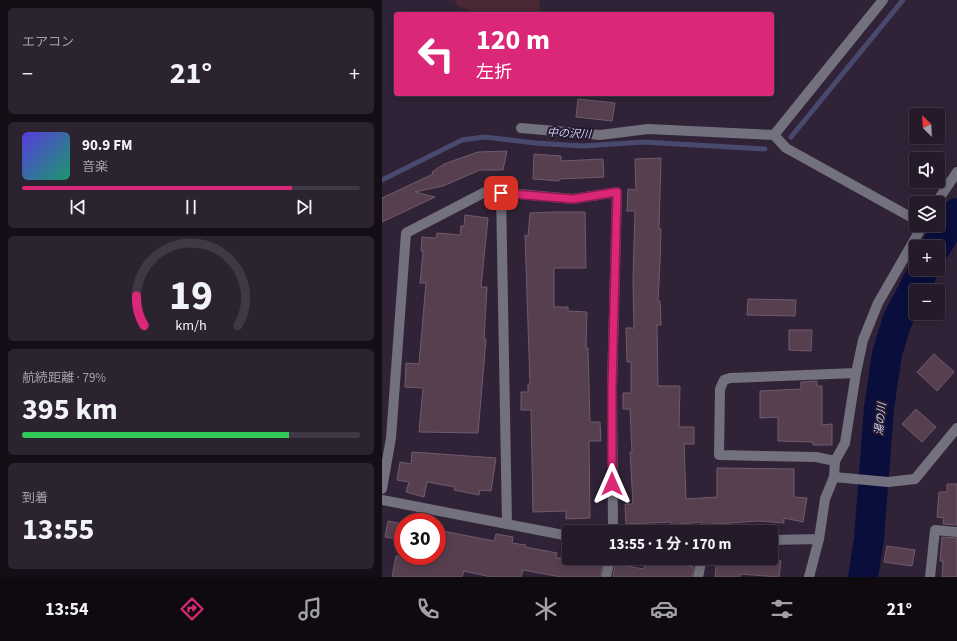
<!DOCTYPE html>
<html lang="ja">
<meta charset="utf-8">
<style>
:root{--surface:#241a29;--page:#2c2331;--text:#f1f3f6;--muted:#a3a1a8;--line:#413846;--accent:#db2777}
body{margin:0;font-family:"Source Sans 3","Noto Sans JP",sans-serif;background:var(--page);color:var(--text);height:100vh;display:flex;flex-direction:column;font-size:15px;white-space:nowrap}
*{box-sizing:border-box;margin:0}
p{font-size:13px;color:var(--muted)}
.icon{flex:none;width:22px;height:22px;fill:none;stroke:currentColor;stroke-width:2;stroke-linecap:round;stroke-linejoin:round}
.map{position:relative;flex:1;overflow:hidden}
.details{display:flex;flex-direction:column;gap:8px;padding:8px;background:#140e17;width:382px}
.details>*{flex:none}
.hud{position:absolute;left:12px;top:12px;width:380px;height:84px;border-radius:4px;box-shadow:0 2px 10px #0003,0 0 0 1px var(--line);background:#db2777;color:#fff;overflow:hidden}
.needle{width:26px;rotate:336deg}
.fabs{position:absolute;left:527px;top:108px;display:grid;gap:8px}
.fabs a{display:grid;place-items:center;width:36px;height:36px;border-radius:4px;background:var(--surface);box-shadow:0 2px 10px #0003,0 0 0 1px var(--line);font-size:20px}
.speed{position:absolute;left:12px;top:513px;display:flex;gap:8px;font-size:20px;font-weight:700;text-align:center}
.speed>*{display:grid;place-content:center;width:52px;height:52px;border-radius:50%;background:var(--surface);box-shadow:0 2px 10px #0003,0 0 0 1px var(--line);line-height:1}
.speed .limit{border:6px solid #d22;background:#fff;color:#111}
.pin{position:absolute;display:grid;place-items:center;width:34px;height:34px;color:#fff;margin:-17px;border-radius:8px;box-shadow:0 2px 6px #0006}
.me{position:absolute;width:44px;margin:-22px;rotate:0deg;stroke-linejoin:round;filter:drop-shadow(0 0 3px #0008)}
.turn{display:flex;align-items:center;gap:14px;height:84px;padding:0 16px;font-size:18px}
.turn .icon{width:52px;height:52px;stroke-width:2.5}
.turn b{display:block;font-size:28px;line-height:34px}
.big{font-size:30px;font-weight:700;line-height:1.1}
.details .widget{flex:1;display:flex;flex-direction:column;justify-content:center;gap:6px;min-width:0;padding:0 14px;border-radius:6px;background:var(--page)}
.details .dial{align-items:center;gap:0}
.dial svg{height:104px;overflow:visible;fill:none;stroke:var(--line);stroke-width:7;stroke-linecap:round;text-anchor:middle}
.dial text{fill:var(--text);stroke:none}
.song{display:flex;align-items:center;gap:12px}
.cover{width:48px;height:48px;border-radius:6px;background:linear-gradient(135deg,hsl(250 70% 55%),hsl(160 70% 35%))}
.played{height:4px;border-radius:2px;background:linear-gradient(90deg,var(--accent) 80%,var(--line) 80%)}
.keys{display:flex;justify-content:space-around;direction:ltr}
.heat{display:flex;justify-content:space-between;align-items:center;font-size:22px;direction:ltr}
.charge{height:6px;border-radius:3px;background:linear-gradient(90deg,#34c759 79%,var(--line) 0)}
.trip{position:absolute;left:180px;top:525px;width:216px;height:40px;border-radius:4px;background:var(--surface);box-shadow:0 2px 10px #0003,0 0 0 1px var(--line);font-weight:700;line-height:40px;text-align:center}
.tabs{display:flex;height:64px;justify-content:space-around;align-items:center;background:#0e0a10;color:var(--muted)}
.tabs .icon{width:28px;height:28px}
.tabs .on{color:var(--accent)}
.tabs b{font-size:18px;color:var(--text)}
main{display:flex;flex:1;min-height:0}
.map>svg:first-child{display:block}
.green{fill:#4a2835}
.lines{fill:none;stroke-linecap:round;stroke-linejoin:round}
.stream{stroke:#49496e;stroke-width:5}
.river{stroke:#090e3d;stroke-width:30}
.building{fill:#564050;stroke:#725a6c}
.minor{stroke:#72717d;stroke-width:10}
.route-casing{stroke:#8e194d;stroke-width:10}
.route{stroke:#db2777;stroke-width:7}
.labels{text-anchor:middle;stroke-width:4;stroke-linejoin:round;paint-order:stroke}
.water-label{font-size:11px;font-style:italic;fill:#c7d2f3;stroke:#26192d}
</style>
<main>
<section class="details">
<div class="widget"><p>エアコン</p>
<div class="heat"><a>−</a><b class="big">21°</b><a>+</a></div>
</div>
<div class="widget">
<div class="song"><i class="cover"></i><div><b>90.9 FM</b><p>音楽</p></div></div>
<div class="played"></div>
<div class="keys"><svg class="icon" aria-label="previous" viewBox="0 0 24 24"><path d="M18 5L8 12l10 7zM5 5v14"/></svg><svg class="icon" aria-label="pause" viewBox="0 0 24 24"><path d="M8 5v14M16 5v14"/></svg><svg class="icon" aria-label="next" viewBox="0 0 24 24"><path d="M6 5l10 7-10 7zM19 5v14"/></svg></div>
</div>
<div class="widget dial"><svg viewBox="0 0 100 80">
<path d="M14 69A42 42 0 1 1 86 69"/>
<path d="M14 69A42 42 0 0 1 8 46" stroke="#db2777"/>
<text x="50" y="56" font-size="32" font-weight="700">19</text>
<text x="50" y="72" font-size="11">km/h</text>
</svg></div>
<div class="widget"><p>航続距離 · 79%</p><b class="big">395 km</b><div class="charge"></div></div>
<div class="widget"><p>到着</p><b class="big">13:55</b></div>
</section>
<div class="map">
<svg width="575" height="577" viewBox="0 0 575 577">
<rect width="100%" height="100%" fill="#302337"/>
<path class="green" d="M 72,0 L 157,0 L 159,14 L 99,14 L 77,7 Z"/>
<g class="lines">
<path class="stream" d="M 409,137 L 521,0
M 0,180 L 80,140 L 102,137 L 153,143 L 201,146 L 262,142 L 383,149"/>
<path class="river" d="M 554,247 L 575,213
M 481,577 L 487,539 L 497,408 L 505,354 L 515,321 L 542,269"/>
</g>
<path class="building" d="M 196,99 L 233,103 L 230,121 L 194,117 Z
M 125,151 L 121,170 L 98,170 L 61,186 L 33,192 L 53,197 L 0,222 L 0,198 L 51,174 L 50,172 L 62,164 L 96,152 Z
M 152,154 L 179,156 L 179,161 L 221,159 L 222,177 L 177,179 L 177,181 L 151,179 Z
M 279,158 L 277,229 L 279,229 L 278,262 L 276,301 L 278,301 L 279,325 L 275,325 L 276,386 L 298,386 L 297,427 L 312,427 L 312,444 L 302,444 L 304,499 L 335,497 L 335,468 L 412,469 L 412,497 L 425,498 L 421,522 L 402,518 L 402,523 L 377,521 L 319,525 L 319,522 L 289,525 L 289,522 L 244,524 L 243,504 L 251,504 L 248,452 L 250,452 L 248,409 L 241,409 L 241,393 L 249,393 L 249,362 L 245,362 L 244,328 L 252,328 L 251,280 L 253,211 L 245,211 L 246,189 L 254,190 L 253,159 Z
M 173,212 L 203,212 L 204,268 L 172,268 L 172,307 L 186,307 L 186,311 L 205,312 L 204,348 L 206,348 L 208,422 L 218,422 L 219,441 L 207,441 L 208,518 L 184,519 L 184,511 L 151,512 L 149,410 L 139,410 L 139,392 L 146,392 L 146,384 L 148,384 L 143,235 L 146,236 L 148,213 Z
M 83,215 L 106,218 L 99,287 L 105,287 L 102,339 L 104,339 L 96,433 L 37,432 L 41,388 L 23,387 L 24,363 L 37,364 L 44,283 L 38,283 L 41,251 L 39,251 L 40,237 L 54,238 L 55,233 L 78,235 L 79,226 L 82,226 Z
M 366,299 L 414,300 L 413,316 L 365,315 Z
M 407,330 L 430,330 L 429,351 L 407,350 Z
M 552,354 L 572,372 L 555,391 L 535,372 Z
M 435,381 L 435,386 L 440,386 L 440,425 L 450,424 L 450,445 L 431,445 L 431,442 L 396,441 L 396,417 L 378,418 L 378,391 L 419,389 L 419,382 Z
M 534,409 L 554,427 L 540,442 L 520,424 Z
M 30,452 L 114,458 L 109,491 L 98,490 L 97,495 L 72,490 L 73,487 L 45,482 L 42,497 L 24,492 L 27,482 L 15,480 L 18,462 L 29,464 Z
M 565,484 L 575,484 L 575,525 L 561,524 L 562,518 L 555,517 L 557,492 L 565,492 Z
M 6,521 L 21,524 L 21,540 L 3,537 Z
M 55,530 L 112,541 L 114,534 L 131,537 L 130,543 L 144,545 L 143,547 L 175,553 L 174,558 L 198,558 L 221,562 L 218,577 L 179,577 L 141,570 L 139,577 L 109,577 L 82,571 L 80,577 L 10,577 L 14,556 L 55,556 Z
M 560,537 L 575,538 L 575,577 L 560,577 L 561,561 L 558,561 Z
M 505,546 L 533,550 L 530,566 L 502,562 Z
M 263,558 L 292,558 L 291,564 L 312,567 L 310,577 L 231,577 L 233,564 L 262,569 Z
M 335,558 L 350,561 L 350,558 L 380,558 L 399,561 L 397,577 L 358,574 L 358,577 L 333,577 Z"/>
<g class="lines">
<path class="minor" d="M 501,0 L 392,135 L 404,148 L 534,220
M 139,128 L 218,135 L 266,129 L 392,135
M 119,193 L 125,524
M 554,203 L 575,172
M 453,461 L 434,457 L 337,455 L 338,389 L 342,380 L 348,378 L 474,373
M 452,477 L 506,482 L 533,479 L 575,428
M 0,489 L 9,438 L 24,233 L 105,191 L 191,199 L 235,192 L 230,388 L 231,532
M 0,500 L 187,536
M 389,540 L 437,539
M 224,577 L 228,558
M 316,577 L 320,558
M 427,577 L 437,539 L 443,499 L 452,477 L 453,461 L 463,443 L 474,373 L 481,340 L 496,303 L 541,225
M 548,577 L 553,530 L 575,532"/>
</g>
<g class="lines">
<defs>
<path id="route" d="M 119,193 L 191,199 L 235,192 L 230,388 L 230,484"/>
</defs>
<use href="#route" class="route-casing"/>
<use href="#route" class="route"/>
</g>
<g class="labels">
<g class="water-label">
<text transform="translate(187 133) rotate(3)" y="4">中の沢川</text>
<text transform="translate(498 419) rotate(-84)" y="4">湯の川</text>
</g>
</g>
</svg>
<div class="fabs">
<a><svg class="needle" viewBox="-14 -14 28 28"><path d="M0-13l5 13h-10z" fill="#e53935"/><path d="M0 13l5-13h-10z" fill="#a3a1a8"/></svg></a>
<a><svg class="icon" aria-label="sound" viewBox="0 0 24 24"><path d="M4 9h4l5-4v14l-5-4H4zM17 9q2 3 0 6"/></svg></a>
<a><svg class="icon" aria-label="layers" viewBox="0 0 24 24"><path d="M12 4l9 5-9 5-9-5zM3 14l9 5 9-5"/></svg></a>
<a>+</a>
<a>−</a>
</div>
<div class="speed"><div class="limit">30</div></div>
<div class="pin" style="left:119px;top:193px;background:#d93025"><svg class="icon" aria-label="arrive" viewBox="0 0 24 24"><path d="M6 21V4h12l-3 4 3 4H6"/></svg></div>
<svg class="me" style="left:230px;top:484px" viewBox="-20 -20 40 40"><path d="M0-17L14 15 0 8-14 15z" fill="#db2777" stroke="#fff" stroke-width="4"/></svg>
<div class="trip">13:55 · 1 分 · 170 m</div>
<div class="hud">
<div class="turn"><svg class="icon" aria-label="left" viewBox="0 0 24 24"><path d="M17 20v-9H6M10 6l-5 5 5 5"/></svg><div><b>120 m</b>左折</div></div>
</div>
</div>
</main>
<nav class="tabs">
<b>13:54</b>
<svg class="icon on" aria-label="directions" viewBox="0 0 24 24"><path d="M12 3l9 9-9 9-9-9zM9 14v-3h6M13 9l2 2-2 2"/></svg>
<svg class="icon" aria-label="music" viewBox="0 0 24 24"><path d="M9 18V5l10-2v13"/><circle cx="6" cy="18" r="3"/><circle cx="16" cy="16" r="3"/></svg>
<svg class="icon" aria-label="phone" viewBox="0 0 24 24"><path d="M5 4h4l2 5-3 2q2 4 5 5l2-3 5 2v4C11 20 4 13 5 4z"/></svg>
<svg class="icon" aria-label="climate" viewBox="0 0 24 24"><path d="M12 3v18M4 7l16 10M4 17L20 7"/></svg>
<svg class="icon" aria-label="car" viewBox="0 0 24 24"><path d="M5 17H2v-5l4-1 3-4h7l3 4 3 1v5h-3M9 17h6M6 11h13"/><circle cx="7" cy="17" r="2"/><circle cx="17" cy="17" r="2"/></svg>
<svg class="icon" aria-label="filters" viewBox="0 0 24 24"><path d="M4 7h16M4 17h16"/><circle cx="9" cy="7" r="2"/><circle cx="15" cy="17" r="2"/></svg>
<b>21°</b>
</nav>
